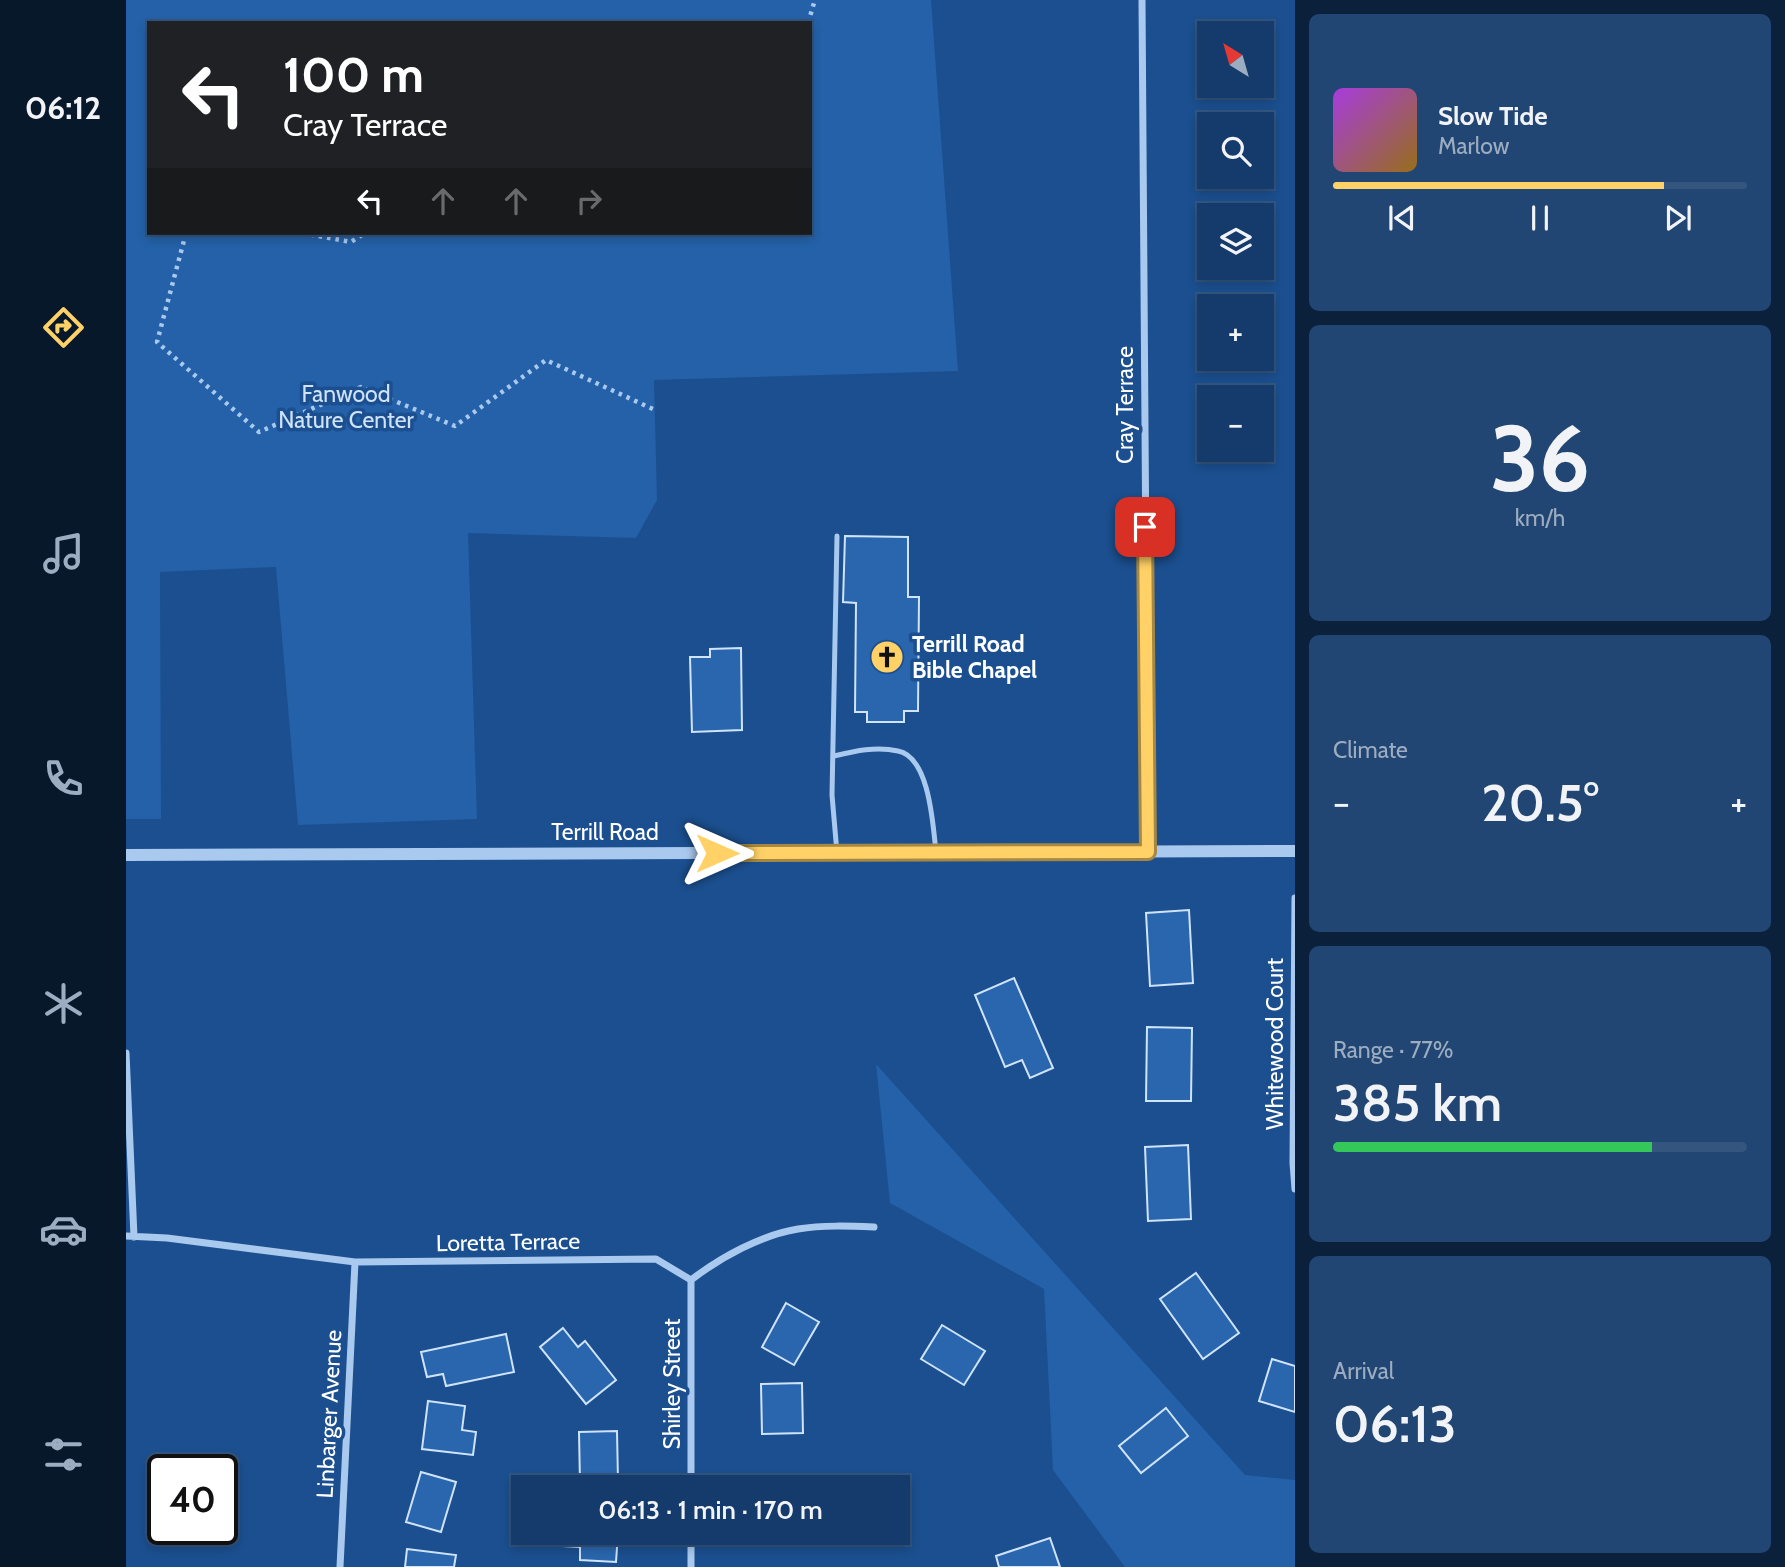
<!DOCTYPE html>
<meta charset="utf-8">
<style>
:root{--surface:#143b6b;--page:#214673;--text:#f1f3f6;--muted:#9dadc1;--line:#33557e;--accent:#ffd166}
body{margin:0;font-family:Cabin,sans-serif;background:var(--page);color:var(--text);height:100vh;display:flex;flex-direction:column;font-size:26px;white-space:nowrap}
*{box-sizing:border-box;margin:0}
p{font-size:23px;color:var(--muted)}
.icon{flex:none;width:38px;height:38px;fill:none;stroke:currentColor;stroke-width:2;stroke-linecap:round;stroke-linejoin:round}
.map{position:relative;flex:1;overflow:hidden}
.panel{display:flex;flex-direction:column;gap:14px;padding:14px;background:#0b203b;width:490px}
.panel>*{flex:none}
.top-card{position:absolute;left:21px;top:21px;width:665px;height:214px;border-radius:0px;box-shadow:0 4px 10px #0003,0 0 0 2px var(--line);background:#202124;color:#fff;overflow:hidden}
.needle{width:46px;rotate:323deg}
.buttons{position:absolute;left:1071px;top:21px;display:grid;gap:14px}
.buttons a{display:grid;place-items:center;width:77px;height:77px;border-radius:0px;background:var(--surface);box-shadow:0 4px 10px #0003,0 0 0 2px var(--line);font-size:35px}
.speed{position:absolute;left:21px;top:1454px;display:flex;gap:14px;font-size:35px;font-weight:700;text-align:center}
.speed>*{display:grid;place-content:center;width:91px;height:91px;border-radius:50%;background:var(--surface);box-shadow:0 4px 10px #0003,0 0 0 2px var(--line);line-height:1}
.speed .limit{border:4px solid #111;border-radius:10px;background:#fff;color:#111}
.pin{position:absolute;display:grid;place-items:center;width:60px;height:60px;color:#fff;margin:-30px;border-radius:14px;box-shadow:0 4px 10px #0006}
.me{position:absolute;width:77px;margin:-38px;rotate:90deg;stroke-linejoin:round;filter:drop-shadow(0 0 5px #0008)}
.turn{display:flex;align-items:center;gap:24px;height:147px;padding:0 21px;font-size:32px}
.turn .icon{width:91px;height:91px;stroke-width:2.5}
.turn b{display:block;font-size:49px;line-height:60px}
.lanes{display:flex;align-items:center;height:66px;padding:0 21px;background:#0003;justify-content:center;gap:35px;direction:ltr}
.lanes .off{opacity:.35}
.big{font-size:52px;font-weight:600;line-height:1.1}
.panel .card{flex:1;display:flex;flex-direction:column;justify-content:center;gap:10px;min-width:0;padding:0 24px;border-radius:10px;background:var(--page)}
.panel .dial{align-items:center;gap:0}
.dial b{font-size:91px;line-height:1}
.song{display:flex;align-items:center;gap:21px}
.cover{width:84px;height:84px;border-radius:10px;background:linear-gradient(135deg,hsl(280 70% 55%),hsl(40 70% 35%))}
.played{height:7px;border-radius:4px;background:linear-gradient(90deg,var(--accent) 80%,var(--line) 80%)}
.keys{display:flex;justify-content:space-around;direction:ltr}
.heat{display:flex;justify-content:space-between;align-items:center;font-size:38px;direction:ltr}
.charge{height:10px;border-radius:5px;background:linear-gradient(90deg,#34c759 77%,var(--line) 0)}
.trip{position:absolute;left:385px;top:1475px;width:399px;height:70px;border-radius:0px;background:var(--surface);box-shadow:0 4px 10px #0003,0 0 0 2px var(--line);font-weight:600;line-height:70px;text-align:center}
main{display:flex;flex:1;min-height:0}
.dock{display:flex;flex-direction:column;width:126px;justify-content:space-around;align-items:center;background:#08182b;color:var(--muted)}
.dock .icon{width:49px;height:49px}
.dock .current{color:var(--accent)}
.dock b{font-size:32px;color:var(--text)}
.map>svg:first-child{display:block}
.green{fill:#2461a8;fill-rule:evenodd}
.building{fill:#2a66ad;stroke:#cfe3fa;stroke-width:2}
.lines{fill:none;stroke-linecap:round;stroke-linejoin:round}
.path{stroke:#a9c9ee;stroke-width:4.5;stroke-dasharray:3.5 5;stroke-linecap:butt}
.service{stroke:#a9c9ee;stroke-width:5}
.minor{stroke:#a9c9ee;stroke-width:7}
.tertiary{stroke:#a9c9ee;stroke-width:12}
.route-casing{stroke:#a68842;stroke-width:18}
.route{stroke:#ffd166;stroke-width:12}
.labels{text-anchor:middle;stroke-width:7;stroke-linejoin:round;paint-order:stroke}
.park-label{font-size:23px;fill:#cfe3fa;stroke:#1b4f8f}
.street-label{font-size:23px;fill:#fff;stroke:#1b4f8f}
.poi-label{font-size:23px;font-weight:bold;fill:#fff;stroke:#1b4f8f;text-anchor:start}
</style>
<main>
<nav class="dock">
<b>06:12</b>
<svg class="icon current" aria-label="directions" viewBox="0 0 24 24"><path d="M12 3l9 9-9 9-9-9zM9 14v-3h6M13 9l2 2-2 2"/></svg>
<svg class="icon" aria-label="music" viewBox="0 0 24 24"><path d="M9 18V5l10-2v13"/><circle cx="6" cy="18" r="3"/><circle cx="16" cy="16" r="3"/></svg>
<svg class="icon" aria-label="phone" viewBox="0 0 24 24"><path d="M5 4h4l2 5-3 2q2 4 5 5l2-3 5 2v4C11 20 4 13 5 4z"/></svg>
<svg class="icon" aria-label="climate" viewBox="0 0 24 24"><path d="M12 3v18M4 7l16 10M4 17L20 7"/></svg>
<svg class="icon" aria-label="car" viewBox="0 0 24 24"><path d="M5 17H2v-5l4-1 3-4h7l3 4 3 1v5h-3M9 17h6M6 11h13"/><circle cx="7" cy="17" r="2"/><circle cx="17" cy="17" r="2"/></svg>
<svg class="icon" aria-label="filters" viewBox="0 0 24 24"><path d="M4 7h16M4 17h16"/><circle cx="9" cy="7" r="2"/><circle cx="15" cy="17" r="2"/></svg>
</nav>
<div class="map">
<svg width="1169" height="1567" viewBox="0 0 1169 1567">
<rect width="100%" height="100%" fill="#1b4f8f"/>
<path class="green" d="M 0,0 L 805,0 L 832,371 L 528,380 L 531,500 L 510,538 L 342,533 L 351,819 L 172,825 L 150,567 L 34,572 L 35,819 L 0,819 ZM 23,23 L 684,23 L 684,233 L 23,233 Z
M 750,1064 L 1119,1475 L 1169,1480 L 1169,1567 L 999,1567 L 927,1470 L 918,1289 L 764,1203 Z"/>
<path class="building" d="M 719,536 L 782,537 L 782,597 L 793,597 L 792,711 L 778,711 L 778,722 L 741,722 L 741,712 L 729,712 L 730,603 L 717,602 Z
M 615,648 L 616,730 L 566,732 L 564,657 L 584,657 L 584,649 Z
M 1063,910 L 1067,983 L 1024,986 L 1020,913 Z
M 888,978 L 927,1068 L 904,1078 L 896,1060 L 879,1067 L 849,995 Z
M 1021,1027 L 1066,1028 L 1065,1101 L 1020,1101 Z
M 1062,1145 L 1065,1219 L 1022,1221 L 1019,1147 Z
M 1070,1273 L 1113,1333 L 1077,1359 L 1034,1299 Z
M 660,1303 L 693,1322 L 668,1365 L 636,1347 Z
M 816,1325 L 859,1351 L 838,1385 L 795,1359 Z
M 437,1328 L 452,1347 L 459,1341 L 490,1380 L 460,1404 L 414,1347 Z
M 380,1334 L 388,1372 L 320,1386 L 317,1374 L 301,1377 L 295,1352 Z
M 1146,1359 L 1169,1366 L 1169,1412 L 1133,1401 Z
M 676,1383 L 677,1433 L 636,1434 L 635,1384 Z
M 302,1401 L 339,1406 L 336,1430 L 350,1432 L 347,1455 L 296,1449 Z
M 1040,1408 L 1062,1436 L 1015,1473 L 993,1446 Z
M 491,1431 L 492,1481 L 454,1483 L 453,1432 Z
M 295,1472 L 330,1482 L 315,1532 L 280,1522 Z
M 681,1476 L 682,1488 L 634,1488 L 633,1482 Z
M 438,1533 L 492,1533 L 490,1562 L 454,1560 L 454,1547 L 437,1546 Z
M 924,1538 L 934,1567 L 873,1567 L 870,1556 Z
M 281,1549 L 330,1555 L 328,1567 L 279,1567 Z"/>
<g class="lines">
<path class="path" d="M 682,23 L 688,3 L 690,0
M 60,233 L 31,342 L 133,432 L 235,387 L 329,426 L 420,360 L 529,410
M 176,233 L 225,242 L 239,233"/>
<path class="service" d="M 711,536 L 706,795 L 711,853
M 708,756 C 729,751 750,746 772,751 C 804,757 807,827 810,852"/>
<path class="minor" d="M 1016,0 L 1022,852
M 1169,898 L 1167,1163 L 1169,1189
M 0,1053 L 8,1237
M 0,1236 L 41,1238 L 229,1262 L 530,1259 L 565,1280 C 595,1257 635,1235 672,1229 C 697,1225 723,1226 748,1227
M 565,1280 L 565,1488
M 565,1533 L 565,1567
M 214,1567 L 229,1262"/>
<path class="tertiary" d="M 0,855 L 1169,851"/>
</g>
<g class="lines">
<defs>
<path id="route" d="M 591,853 L 1022,852 L 1019,527"/>
</defs>
<use href="#route" class="route-casing"/>
<use href="#route" class="route"/>
</g>
<defs>
<symbol id="church-disc" viewBox="-11 -11 22 22"><circle r="9.5" fill="#ffd166" stroke="#1b4f8f"/><path d="M-1.2-6h2.4v3.5h3.3v2.4h-3.3V6h-2.4V-.1h-3.3v-2.4h3.3Z" fill="#111"/></symbol>
</defs>
<g fill-rule="evenodd">
<use href="#church-disc" x="742" y="638" width="38" height="38"/>
</g>
<g class="labels">
<g class="park-label">
<text x="220" y="402">Fanwood<tspan x="220" dy="26">Nature Center</tspan></text>
</g>
<g class="street-label">
<text transform="translate(999 405) rotate(-90)" y="8">Cray Terrace</text>
<text x="479" y="840">Terrill Road</text>
<text transform="translate(1149 1044) rotate(-90)" y="8">Whitewood Court</text>
<text transform="translate(382 1242) rotate(-1)" y="8">Loretta Terrace</text>
<text transform="translate(546 1384) rotate(-90)" y="8">Shirley Street</text>
<text transform="translate(203 1414) rotate(-87)" y="8">Linbarger Avenue</text>
</g>
<g class="poi-label">
<text x="786" y="652">Terrill Road<tspan x="786" dy="26">Bible Chapel</tspan></text>
</g>
</g>
</svg>
<div class="buttons">
<a><svg class="needle" viewBox="-14 -14 28 28"><path d="M0-13l5 13h-10z" fill="#e53935"/><path d="M0 13l5-13h-10z" fill="#9dadc1"/></svg></a>
<a><svg class="icon" aria-label="search" viewBox="0 0 24 24"><circle cx="10" cy="10" r="6"/><path d="M15 15l6 6"/></svg></a>
<a><svg class="icon" aria-label="layers" viewBox="0 0 24 24"><path d="M12 4l9 5-9 5-9-5zM3 14l9 5 9-5"/></svg></a>
<a>+</a>
<a>−</a>
</div>
<div class="speed"><div class="limit">40</div></div>
<div class="pin" style="left:1019px;top:527px;background:#d93025"><svg class="icon" aria-label="arrive" viewBox="0 0 24 24"><path d="M6 21V4h12l-3 4 3 4H6"/></svg></div>
<svg class="me" style="left:591px;top:853px" viewBox="-20 -20 40 40"><path d="M0-17L14 15 0 8-14 15z" fill="#ffd166" stroke="#fff" stroke-width="4"/></svg>
<div class="trip">06:13 · 1 min · 170 m</div>
<div class="top-card">
<div class="turn"><svg class="icon" aria-label="left" viewBox="0 0 24 24"><path d="M17 20v-9H6M10 6l-5 5 5 5"/></svg><div><b>100 m</b>Cray Terrace</div></div>
<div class="lanes"><svg class="icon" aria-label="left" viewBox="0 0 24 24"><path d="M17 20v-9H6M10 6l-5 5 5 5"/></svg><svg class="icon off" aria-label="ahead" viewBox="0 0 24 24"><path d="M12 20V5M6 11l6-6 6 6"/></svg><svg class="icon off" aria-label="ahead" viewBox="0 0 24 24"><path d="M12 20V5M6 11l6-6 6 6"/></svg><svg class="icon off" aria-label="right" viewBox="0 0 24 24"><path d="M7 20v-9h11M14 6l5 5-5 5"/></svg></div>
</div>
</div>
<section class="panel">
<div class="card">
<div class="song"><i class="cover"></i><div><b>Slow Tide</b><p>Marlow</p></div></div>
<div class="played"></div>
<div class="keys"><svg class="icon" aria-label="previous" viewBox="0 0 24 24"><path d="M18 5L8 12l10 7zM5 5v14"/></svg><svg class="icon" aria-label="pause" viewBox="0 0 24 24"><path d="M8 5v14M16 5v14"/></svg><svg class="icon" aria-label="next" viewBox="0 0 24 24"><path d="M6 5l10 7-10 7zM19 5v14"/></svg></div>
</div>
<div class="card dial"><b>36</b><p>km/h</p></div>
<div class="card"><p>Climate</p>
<div class="heat"><a>−</a><b class="big">20.5°</b><a>+</a></div>
</div>
<div class="card"><p>Range · 77%</p><b class="big">385 km</b><div class="charge"></div></div>
<div class="card"><p>Arrival</p><b class="big">06:13</b></div>
</section>
</main>
